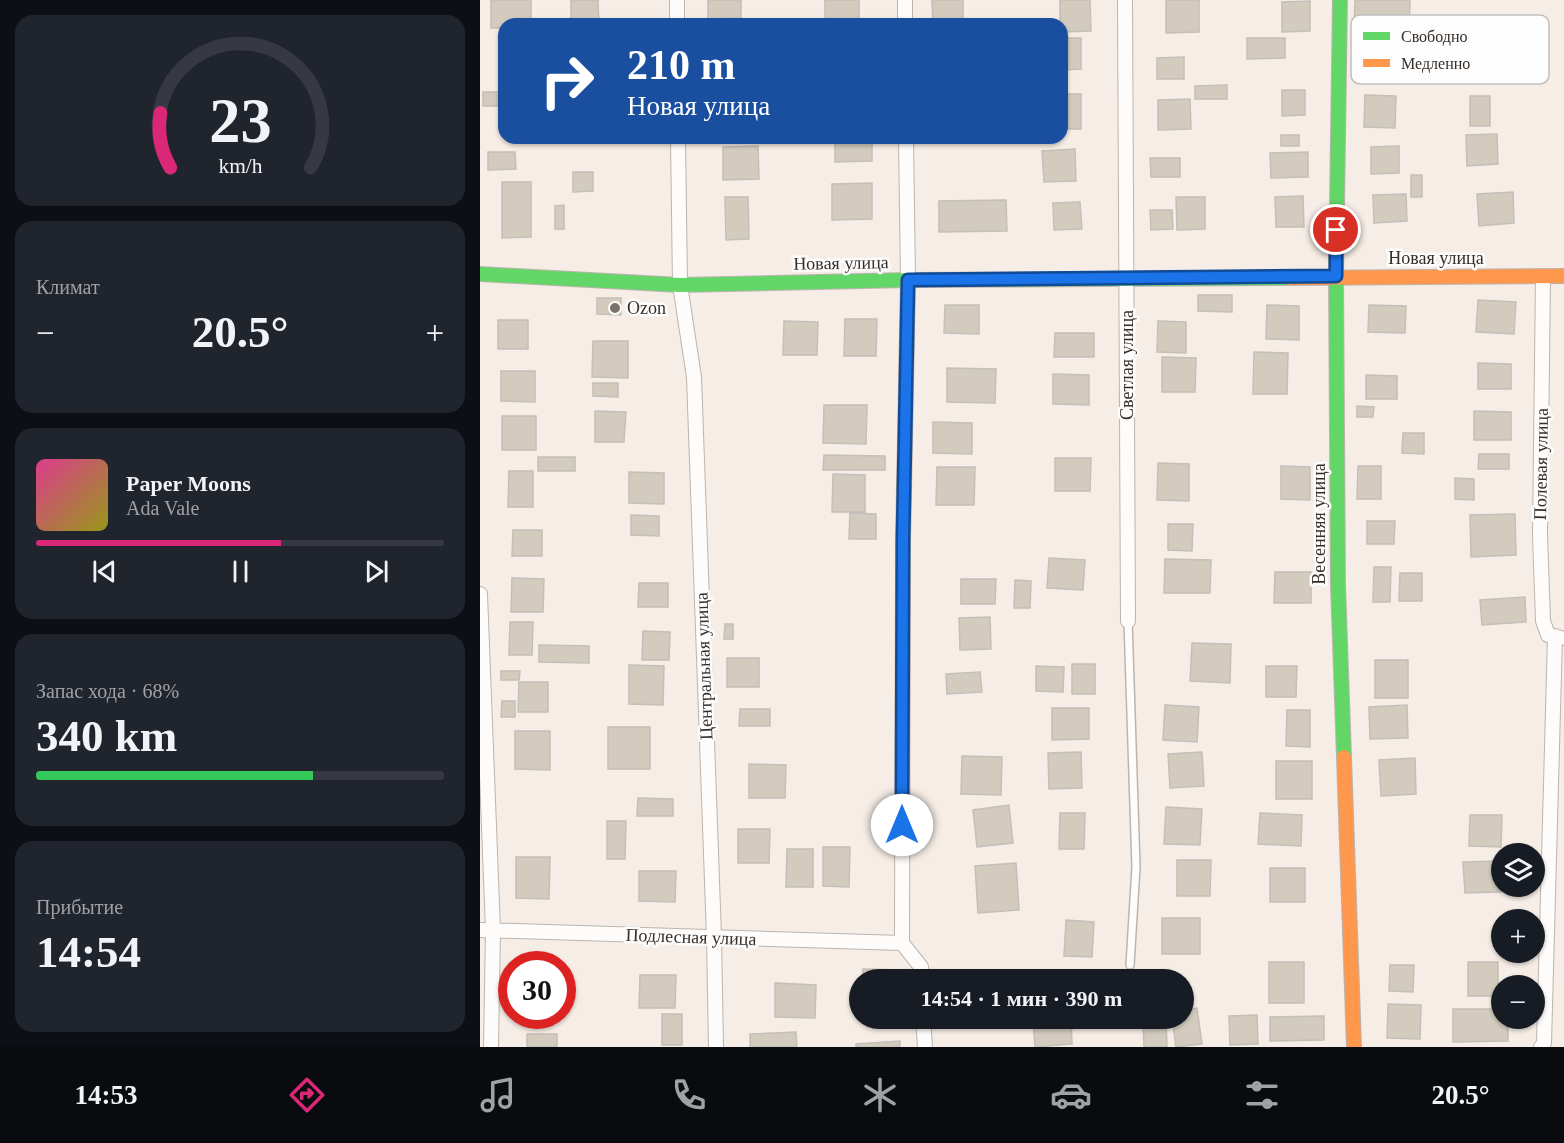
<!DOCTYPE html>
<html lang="ru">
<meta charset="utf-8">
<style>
:root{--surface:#171b24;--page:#20242c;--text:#f1f3f6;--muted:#9ea1a6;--line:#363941;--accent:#db2777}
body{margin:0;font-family:Georgia,serif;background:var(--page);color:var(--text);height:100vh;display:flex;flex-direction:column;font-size:22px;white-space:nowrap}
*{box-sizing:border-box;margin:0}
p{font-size:20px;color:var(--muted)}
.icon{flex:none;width:33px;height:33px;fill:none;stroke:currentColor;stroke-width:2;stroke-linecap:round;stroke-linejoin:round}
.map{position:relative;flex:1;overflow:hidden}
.drawer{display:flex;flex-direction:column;gap:15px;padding:15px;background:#0d0f14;width:480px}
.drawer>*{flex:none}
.banner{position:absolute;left:18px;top:18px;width:570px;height:126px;border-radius:18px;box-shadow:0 2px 4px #0004;background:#1a4fa0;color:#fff;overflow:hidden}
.controls{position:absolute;left:1011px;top:843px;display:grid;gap:12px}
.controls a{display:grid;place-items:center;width:54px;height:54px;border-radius:50%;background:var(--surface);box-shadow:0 2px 4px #0004;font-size:30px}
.speed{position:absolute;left:18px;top:951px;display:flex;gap:12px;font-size:30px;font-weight:700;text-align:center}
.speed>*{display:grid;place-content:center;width:78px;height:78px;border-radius:50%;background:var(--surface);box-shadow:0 2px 4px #0004;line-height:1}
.speed .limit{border:9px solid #d22;background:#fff;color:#111}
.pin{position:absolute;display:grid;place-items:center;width:51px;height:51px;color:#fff;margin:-26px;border:3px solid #fff;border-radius:50%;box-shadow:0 2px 6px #0007}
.me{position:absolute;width:66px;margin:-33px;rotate:0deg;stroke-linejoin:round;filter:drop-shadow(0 0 4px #0008)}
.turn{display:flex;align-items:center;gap:21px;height:126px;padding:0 30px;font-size:27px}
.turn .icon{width:78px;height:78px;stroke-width:2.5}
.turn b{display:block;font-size:42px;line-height:51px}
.big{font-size:45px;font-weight:800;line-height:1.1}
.drawer .widget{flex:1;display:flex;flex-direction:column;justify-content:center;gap:9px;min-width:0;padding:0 21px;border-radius:18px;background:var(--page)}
.drawer .dial{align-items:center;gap:0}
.dial svg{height:156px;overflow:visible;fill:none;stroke:var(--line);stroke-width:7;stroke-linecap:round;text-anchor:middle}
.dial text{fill:var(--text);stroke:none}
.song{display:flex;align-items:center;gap:18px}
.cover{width:72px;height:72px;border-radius:9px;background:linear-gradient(135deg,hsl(330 70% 55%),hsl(60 70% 35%))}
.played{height:6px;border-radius:3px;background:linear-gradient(90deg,var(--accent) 60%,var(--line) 60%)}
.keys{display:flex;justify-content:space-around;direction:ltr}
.heat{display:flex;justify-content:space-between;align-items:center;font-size:33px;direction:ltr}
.charge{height:9px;border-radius:4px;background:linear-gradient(90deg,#34c759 68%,var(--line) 0)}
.trip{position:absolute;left:369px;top:969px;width:345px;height:60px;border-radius:30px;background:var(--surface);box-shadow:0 2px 4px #0004;font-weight:800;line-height:60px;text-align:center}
.menu{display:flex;height:96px;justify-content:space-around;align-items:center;background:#090b0e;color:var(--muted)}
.menu .icon{width:42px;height:42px}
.menu .active{color:var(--accent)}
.menu b{font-size:27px;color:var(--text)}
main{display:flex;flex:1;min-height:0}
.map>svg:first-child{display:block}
.building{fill:#d2cbbe;stroke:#c4bfb8;stroke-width:1.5}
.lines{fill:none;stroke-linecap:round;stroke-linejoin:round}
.lane-casing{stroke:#bcb4ae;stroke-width:10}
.street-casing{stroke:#bcb4ae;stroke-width:16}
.fast-casing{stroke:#bcb4ae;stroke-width:16}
.slow-casing{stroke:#bcb4ae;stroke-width:16}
.lane{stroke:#fefcfb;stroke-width:7}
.street{stroke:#fefcfb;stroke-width:14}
.fast{stroke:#63d668;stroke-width:14}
.slow{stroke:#ff974d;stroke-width:14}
.route-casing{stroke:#114b97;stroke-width:15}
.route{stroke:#1a73e8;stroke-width:10}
.poi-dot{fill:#79716a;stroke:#fdfdfd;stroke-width:2}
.labels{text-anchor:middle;stroke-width:5;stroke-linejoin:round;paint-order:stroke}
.street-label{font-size:18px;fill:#362e28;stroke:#fdfdfd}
.poi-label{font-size:18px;fill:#362e28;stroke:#fdfdfd;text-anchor:start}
.key{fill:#fdfdfd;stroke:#c1bfbd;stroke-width:1.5}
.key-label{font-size:16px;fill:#362e28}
</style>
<main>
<section class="drawer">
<div class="widget dial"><svg viewBox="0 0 100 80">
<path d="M14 69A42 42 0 1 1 86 69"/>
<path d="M14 69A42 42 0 0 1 9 41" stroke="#db2777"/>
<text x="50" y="56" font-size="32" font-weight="700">23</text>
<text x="50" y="72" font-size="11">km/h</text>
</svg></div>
<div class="widget"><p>Климат</p>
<div class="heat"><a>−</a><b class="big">20.5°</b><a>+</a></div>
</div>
<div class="widget">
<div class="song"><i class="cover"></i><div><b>Paper Moons</b><p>Ada Vale</p></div></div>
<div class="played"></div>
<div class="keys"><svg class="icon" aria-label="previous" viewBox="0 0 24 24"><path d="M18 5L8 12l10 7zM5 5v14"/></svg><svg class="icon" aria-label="pause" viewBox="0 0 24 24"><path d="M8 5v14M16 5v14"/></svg><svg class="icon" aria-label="next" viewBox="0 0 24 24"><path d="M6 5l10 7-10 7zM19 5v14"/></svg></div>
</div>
<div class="widget"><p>Запас хода · 68%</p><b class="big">340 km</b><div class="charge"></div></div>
<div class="widget"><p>Прибытие</p><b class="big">14:54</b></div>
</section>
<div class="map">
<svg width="1084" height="1047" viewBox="0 0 1084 1047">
<rect width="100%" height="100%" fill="#f6ede6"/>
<path class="building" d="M 11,0 L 51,0 L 51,24 L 24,24 L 24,28 L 11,28 Z
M 91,0 L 118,0 L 119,24 L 91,24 Z
M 228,0 L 261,0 L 261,18 L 228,19 Z
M 345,0 L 379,0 L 379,24 L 345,24 Z
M 452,0 L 483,0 L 483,24 L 453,24 Z
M 580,0 L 610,0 L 611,31 L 582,32 L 582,24 L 580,24 Z
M 686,0 L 719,0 L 719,32 L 686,33 Z
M 875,0 L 930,0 L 929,33 L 874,31 Z
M 830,1 L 830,31 L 802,32 L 802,2 Z
M 582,38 L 601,38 L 601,69 L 582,70 Z
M 767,38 L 805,38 L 805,58 L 767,59 Z
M 704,57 L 704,79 L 677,79 L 677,58 Z
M 747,85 L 747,99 L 715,99 L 715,86 Z
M 802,90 L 825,90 L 825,115 L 802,116 Z
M 3,92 L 24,92 L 24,106 L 3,106 Z
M 582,94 L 601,94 L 601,129 L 582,129 Z
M 885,95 L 916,96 L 915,128 L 884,127 Z
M 990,96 L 1010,96 L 1010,126 L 990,126 Z
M 710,99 L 711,129 L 678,130 L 678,100 Z
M 1017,134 L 1018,164 L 987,166 L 986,135 Z
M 801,135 L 819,135 L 819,146 L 801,146 Z
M 355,138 L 392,138 L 392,161 L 355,162 Z
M 278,146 L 279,179 L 243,180 L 243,147 Z
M 919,146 L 919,173 L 891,174 L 891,147 Z
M 595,149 L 596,181 L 564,182 L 562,151 Z
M 8,152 L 35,152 L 36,169 L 8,170 Z
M 828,152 L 828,177 L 791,178 L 790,153 Z
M 670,158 L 700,158 L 700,177 L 671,177 Z
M 93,172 L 113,172 L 113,191 L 93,192 Z
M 931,175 L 942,175 L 942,197 L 931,197 Z
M 22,182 L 51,182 L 51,237 L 22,238 Z
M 392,183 L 392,219 L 352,220 L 352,184 Z
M 1033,192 L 1034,223 L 999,226 L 997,194 Z
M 926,194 L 927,221 L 894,223 L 893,195 Z
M 823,196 L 824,227 L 796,227 L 795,197 Z
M 245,197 L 268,197 L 269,239 L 246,240 Z
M 696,197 L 725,197 L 725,229 L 697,230 Z
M 526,200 L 527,231 L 459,232 L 459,201 Z
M 600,202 L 602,229 L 574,230 L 573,203 Z
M 84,205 L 84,229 L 75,229 L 75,206 Z
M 670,210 L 692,210 L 693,229 L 671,230 Z
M 718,295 L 752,295 L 752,312 L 718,311 Z
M 117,298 L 141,298 L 141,315 L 117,314 Z
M 998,300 L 1036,302 L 1034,334 L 996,332 Z
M 465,305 L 499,305 L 499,334 L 464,333 Z
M 787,305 L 819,306 L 819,340 L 786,339 Z
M 889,305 L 926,306 L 925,333 L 888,332 Z
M 365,319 L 397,319 L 396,356 L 364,356 Z
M 18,320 L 48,320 L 48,349 L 18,349 Z
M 304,321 L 338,322 L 337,355 L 303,355 Z
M 678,321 L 706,322 L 706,353 L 677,352 Z
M 575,333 L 614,333 L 614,357 L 574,357 Z
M 113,341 L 148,341 L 148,378 L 112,377 Z
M 774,352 L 808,353 L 807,394 L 773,394 Z
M 682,357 L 716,358 L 715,392 L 682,392 Z
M 998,363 L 1031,364 L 1031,389 L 998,389 Z
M 467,368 L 516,369 L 515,403 L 467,402 Z
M 21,371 L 55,371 L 55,402 L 21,401 Z
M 573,374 L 609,375 L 609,405 L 573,404 Z
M 886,375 L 917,376 L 917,399 L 886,399 Z
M 113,383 L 138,383 L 138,397 L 113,396 Z
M 344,405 L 387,405 L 386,444 L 343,443 Z
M 877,406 L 894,407 L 893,417 L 877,417 Z
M 115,411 L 146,412 L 144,442 L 115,442 Z
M 994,411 L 1031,412 L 1031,440 L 994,440 Z
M 22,416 L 56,416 L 56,450 L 22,450 Z
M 453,422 L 492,423 L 492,454 L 453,453 Z
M 923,433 L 944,433 L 944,454 L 922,453 Z
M 999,454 L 1029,454 L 1029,469 L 998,469 Z
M 344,455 L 405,456 L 405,470 L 343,470 Z
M 58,457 L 95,457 L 95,471 L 58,471 Z
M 575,458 L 611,458 L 610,491 L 575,491 Z
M 678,463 L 709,464 L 709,501 L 677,500 Z
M 801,466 L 830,467 L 830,500 L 801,499 Z
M 878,466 L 901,466 L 901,499 L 877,499 Z
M 457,467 L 495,467 L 494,505 L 456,505 Z
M 29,471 L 53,471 L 53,507 L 28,507 Z
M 149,472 L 184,473 L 184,504 L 149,503 Z
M 353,474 L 385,475 L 385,512 L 352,512 Z
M 975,478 L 994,479 L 994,500 L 975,499 Z
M 370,513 L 396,514 L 396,539 L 369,539 Z
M 1035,514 L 1036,555 L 991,557 L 990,515 Z
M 151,515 L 179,516 L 179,536 L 151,535 Z
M 887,521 L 915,521 L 914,544 L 887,544 Z
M 688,524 L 713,524 L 712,551 L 688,550 Z
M 33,530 L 62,530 L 62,556 L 32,556 Z
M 569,558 L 605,560 L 603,590 L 567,588 Z
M 685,559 L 731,560 L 730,593 L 684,593 Z
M 894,567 L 911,567 L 910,602 L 893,602 Z
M 795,572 L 831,572 L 831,603 L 794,603 Z
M 920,573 L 942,573 L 942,601 L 919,601 Z
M 32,578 L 64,579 L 63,612 L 31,612 Z
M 481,579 L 516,579 L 515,604 L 481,604 Z
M 535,580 L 551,581 L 550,608 L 534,608 Z
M 159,583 L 188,583 L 188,607 L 158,607 Z
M 1045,597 L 1046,622 L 1002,625 L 1000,600 Z
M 510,617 L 511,649 L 480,650 L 479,618 Z
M 30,622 L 53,622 L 52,655 L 29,655 Z
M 245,624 L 253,624 L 253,639 L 244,639 Z
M 163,631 L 190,632 L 189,660 L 162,660 Z
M 712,643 L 751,644 L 750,683 L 710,681 Z
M 59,645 L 109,646 L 109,663 L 59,662 Z
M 247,658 L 279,658 L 279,687 L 247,687 Z
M 895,660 L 928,660 L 928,698 L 895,698 Z
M 592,664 L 615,664 L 615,694 L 592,694 Z
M 149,665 L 184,666 L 183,705 L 149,704 Z
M 556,666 L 584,667 L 583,692 L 556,691 Z
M 786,666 L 817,666 L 816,697 L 786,697 Z
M 21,671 L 40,671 L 39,680 L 21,680 Z
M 500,672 L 502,692 L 467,694 L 466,674 Z
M 39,682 L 68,682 L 68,712 L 38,712 Z
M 22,701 L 35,701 L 35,717 L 21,717 Z
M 685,705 L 719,707 L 717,742 L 683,740 Z
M 927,705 L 928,738 L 890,739 L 889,707 Z
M 572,708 L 609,708 L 609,739 L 572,740 Z
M 260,709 L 290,709 L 290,726 L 259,726 Z
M 807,710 L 830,710 L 830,747 L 806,746 Z
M 128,727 L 170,727 L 170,769 L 128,769 Z
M 35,731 L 70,731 L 70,770 L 35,769 Z
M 601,752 L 602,788 L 569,789 L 568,753 Z
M 722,752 L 724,786 L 690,788 L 688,754 Z
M 482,756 L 522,757 L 521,795 L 481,794 Z
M 935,758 L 936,794 L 901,796 L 899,760 Z
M 796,761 L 832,761 L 832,799 L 796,799 Z
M 269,764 L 306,765 L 305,798 L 269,798 Z
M 158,798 L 193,799 L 193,816 L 157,816 Z
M 529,805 L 533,843 L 497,847 L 493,810 Z
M 686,807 L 722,809 L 720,845 L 684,844 Z
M 580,813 L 605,813 L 604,849 L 579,849 Z
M 780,813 L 822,815 L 821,846 L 778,844 Z
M 990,815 L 1022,815 L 1021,847 L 989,846 Z
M 127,821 L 146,821 L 145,859 L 127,859 Z
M 258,829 L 290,829 L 289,863 L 258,863 Z
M 343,847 L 370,847 L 369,887 L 343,886 Z
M 307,849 L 333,849 L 333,887 L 306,887 Z
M 36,857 L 70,857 L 69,899 L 36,898 Z
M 697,860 L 731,860 L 730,896 L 697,896 Z
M 1019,861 L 1021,892 L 985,893 L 983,862 Z
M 536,863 L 539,910 L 498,913 L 495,866 Z
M 790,868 L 825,868 L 825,902 L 790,902 Z
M 159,871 L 196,871 L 195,902 L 159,901 Z
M 682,918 L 720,918 L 720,954 L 682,954 Z
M 586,920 L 614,922 L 612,957 L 584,956 Z
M 789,962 L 824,962 L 824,1003 L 789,1003 Z
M 988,962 L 1018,962 L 1018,996 L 988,996 Z
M 910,965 L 934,965 L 933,992 L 909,991 Z
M 383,969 L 414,970 L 414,980 L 383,980 Z
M 160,975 L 196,975 L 195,1008 L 159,1008 Z
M 82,977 L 86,977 L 85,1014 L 82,1014 Z
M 295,983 L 336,985 L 335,1018 L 295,1017 Z
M 908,1004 L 941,1005 L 940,1039 L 907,1038 Z
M 717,1008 L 722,1044 L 696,1047 L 692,1018 L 704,1018 L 704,1010 Z
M 973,1009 L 1022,1009 L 1022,1018 L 1028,1018 L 1028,1041 L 973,1042 Z
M 182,1014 L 202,1014 L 202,1045 L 182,1045 Z
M 777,1015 L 778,1044 L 750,1045 L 749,1016 Z
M 844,1016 L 844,1040 L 790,1041 L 790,1017 Z
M 553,1018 L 591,1018 L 592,1044 L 555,1047 Z
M 686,1021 L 687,1047 L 664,1047 L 663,1022 Z
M 316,1032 L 317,1047 L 270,1047 L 270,1034 Z
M 47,1034 L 77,1034 L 77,1047 L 47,1047 Z
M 420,1041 L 420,1047 L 376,1047 L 376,1044 Z"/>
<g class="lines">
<defs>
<path id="lane" d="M 648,621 L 656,867 L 650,965"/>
<path id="street" d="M 197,0 L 197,24
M 425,0 L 425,24
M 645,0 L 648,621
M 198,138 L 200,285 L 214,377 L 234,937 L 236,1047
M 1063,276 L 1060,535 L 1063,621 L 1068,635 L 1081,638
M 0,594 L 13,930 L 11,1047
M 0,930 L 422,943
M 422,943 L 423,541 L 428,280 L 426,138
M 422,943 L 441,967 L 442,980
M 443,1018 L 445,1047
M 1061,1047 L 1064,1043 L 1075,636"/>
<path id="fast" d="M 860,0 L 856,276 L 858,585 L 864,757
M 0,274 L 200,285 L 428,280 L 809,278"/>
<path id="slow" d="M 809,278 L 1084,276
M 864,757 L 874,1047"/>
</defs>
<use href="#lane" class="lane-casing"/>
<use href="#street" class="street-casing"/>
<use href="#fast" class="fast-casing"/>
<use href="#slow" class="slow-casing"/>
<use href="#lane" class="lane"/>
<use href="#street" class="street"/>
<use href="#fast" class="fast"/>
<use href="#slow" class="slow"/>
</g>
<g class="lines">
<defs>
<path id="route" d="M 422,825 L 423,541 L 428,280 L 856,276 L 856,230"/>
</defs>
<use href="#route" class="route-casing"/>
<use href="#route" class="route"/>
</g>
<circle class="poi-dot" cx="135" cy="308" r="6"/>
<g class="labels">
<g class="street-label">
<text x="956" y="264">Новая улица</text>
<text transform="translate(361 263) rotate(-1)" y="6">Новая улица</text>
<text transform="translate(647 365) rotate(-90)" y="6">Светлая улица</text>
<text transform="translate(1061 464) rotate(-89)" y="6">Полевая улица</text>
<text transform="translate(839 524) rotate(-90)" y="6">Весенняя улица</text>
<text transform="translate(224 666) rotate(-92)" y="6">Центральная улица</text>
<text transform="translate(211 937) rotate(2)" y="6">Подлесная улица</text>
</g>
<g class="poi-label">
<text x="147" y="314">Ozon</text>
</g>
</g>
<rect x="871" y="15" width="198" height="69" rx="9" class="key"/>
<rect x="883" y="32" width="27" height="8" fill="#63d668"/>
<rect x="883" y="59" width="27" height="8" fill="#ff974d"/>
<g class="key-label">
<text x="921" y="42">Свободно</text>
<text x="921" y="69">Медленно</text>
</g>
</svg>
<div class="controls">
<a><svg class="icon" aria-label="layers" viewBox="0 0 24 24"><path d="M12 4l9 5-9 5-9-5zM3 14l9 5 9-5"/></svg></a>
<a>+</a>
<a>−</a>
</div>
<div class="speed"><div class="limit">30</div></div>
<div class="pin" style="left:856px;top:230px;background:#d93025"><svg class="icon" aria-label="arrive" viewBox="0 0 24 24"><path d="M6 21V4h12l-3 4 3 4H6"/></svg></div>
<svg class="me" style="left:422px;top:825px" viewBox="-20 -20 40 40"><circle r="19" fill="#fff"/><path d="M0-13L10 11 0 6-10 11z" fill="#1a73e8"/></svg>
<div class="trip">14:54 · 1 мин · 390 m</div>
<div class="banner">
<div class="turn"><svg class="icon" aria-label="right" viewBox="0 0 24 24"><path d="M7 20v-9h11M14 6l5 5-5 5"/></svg><div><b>210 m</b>Новая улица</div></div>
</div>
</div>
</main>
<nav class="menu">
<b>14:53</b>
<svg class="icon active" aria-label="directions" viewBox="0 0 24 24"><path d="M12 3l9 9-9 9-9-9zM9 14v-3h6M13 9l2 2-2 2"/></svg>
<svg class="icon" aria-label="music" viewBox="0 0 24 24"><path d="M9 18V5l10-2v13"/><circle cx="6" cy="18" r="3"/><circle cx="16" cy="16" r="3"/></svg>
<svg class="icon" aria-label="phone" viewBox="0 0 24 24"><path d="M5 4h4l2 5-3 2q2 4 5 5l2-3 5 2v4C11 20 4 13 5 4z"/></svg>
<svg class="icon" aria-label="climate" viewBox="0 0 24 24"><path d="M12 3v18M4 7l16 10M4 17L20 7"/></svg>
<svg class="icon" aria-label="car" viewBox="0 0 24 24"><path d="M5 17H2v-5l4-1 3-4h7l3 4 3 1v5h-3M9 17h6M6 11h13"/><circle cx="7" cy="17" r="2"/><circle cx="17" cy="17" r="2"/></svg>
<svg class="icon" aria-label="filters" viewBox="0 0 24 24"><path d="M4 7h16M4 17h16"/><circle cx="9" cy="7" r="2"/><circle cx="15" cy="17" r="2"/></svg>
<b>20.5°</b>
</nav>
